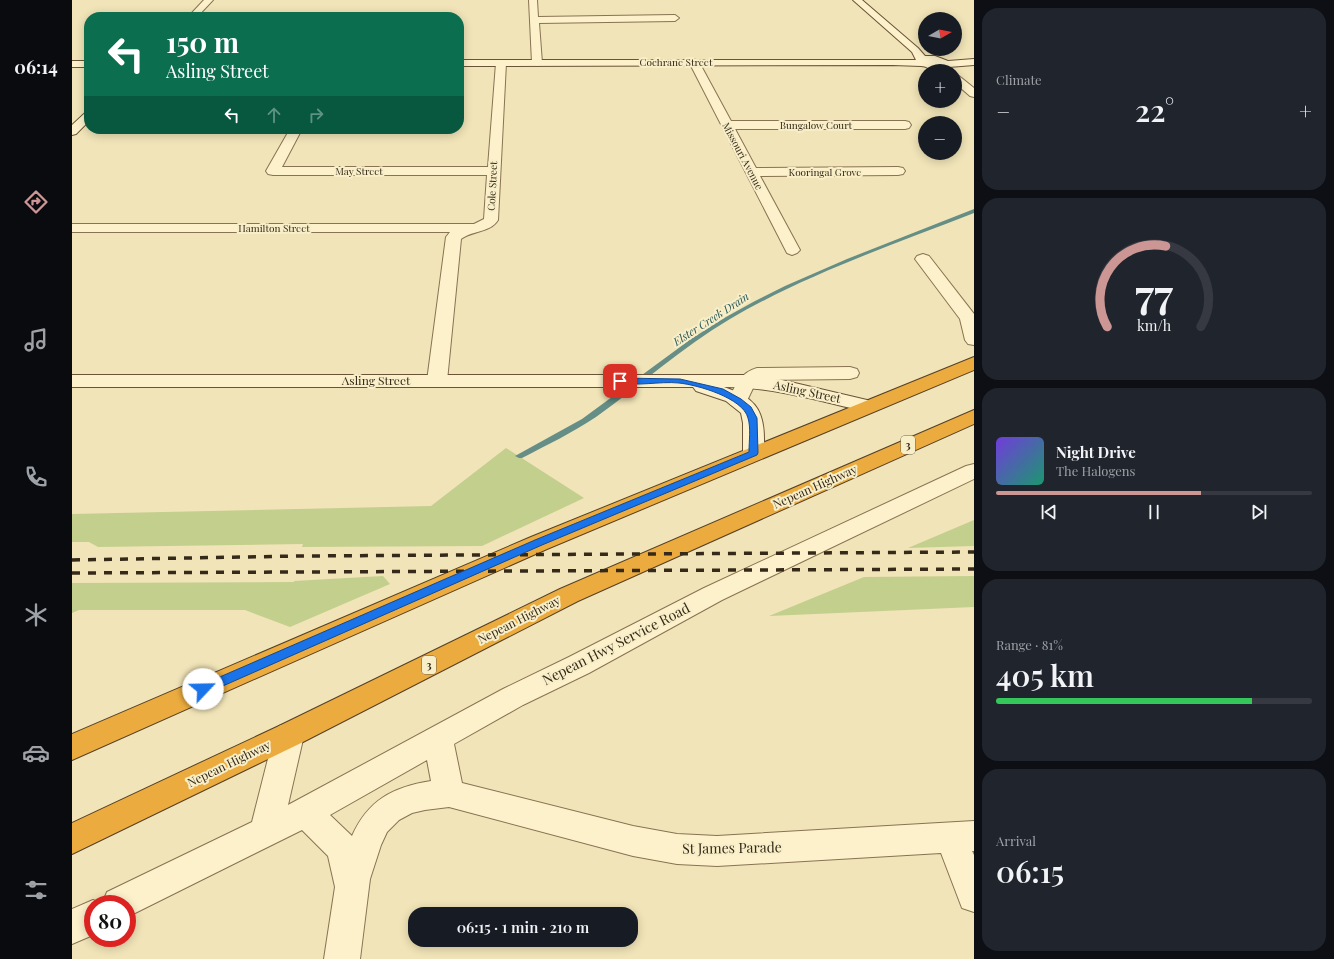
<!DOCTYPE html>
<meta charset="utf-8">
<style>
:root{--surface:#171b24;--page:#20242c;--text:#f1f3f6;--muted:#9ea1a6;--line:#363941;--accent:#cb9694}
body{margin:0;font-family:"Playfair Display",serif;background:var(--page);color:var(--text);height:100vh;display:flex;flex-direction:column;font-size:15px;white-space:nowrap}
*{box-sizing:border-box;margin:0}
p{font-size:13px;color:var(--muted)}
.icon{flex:none;width:22px;height:22px;fill:none;stroke:currentColor;stroke-width:2;stroke-linecap:round;stroke-linejoin:round}
.map{position:relative;flex:1;overflow:hidden}
.sheet{display:flex;flex-direction:column;gap:8px;padding:8px;background:#0d0f14;width:360px}
.sheet>*{flex:none}
.top-card{position:absolute;left:12px;top:12px;width:380px;height:122px;border-radius:16px;box-shadow:0 2px 10px #0003;background:#0b6e4f;color:#fff;overflow:hidden}
.needle{width:26px;rotate:81deg}
.controls{position:absolute;left:846px;top:12px;display:grid;gap:8px}
.controls a{display:grid;place-items:center;width:44px;height:44px;border-radius:50%;background:var(--surface);box-shadow:0 2px 10px #0003;font-size:20px}
.speed{position:absolute;left:12px;top:895px;display:flex;gap:8px;font-size:20px;font-weight:700;text-align:center}
.speed>*{display:grid;place-content:center;width:52px;height:52px;border-radius:50%;background:var(--surface);box-shadow:0 2px 10px #0003;line-height:1}
.speed .limit{border:6px solid #d22;background:#fff;color:#111}
.pin{position:absolute;display:grid;place-items:center;width:34px;height:34px;color:#fff;margin:-17px;border-radius:8px;box-shadow:0 2px 6px #0006}
.me{position:absolute;width:44px;margin:-22px;rotate:66deg;stroke-linejoin:round;filter:drop-shadow(0 0 3px #0008)}
.turn{display:flex;align-items:center;gap:14px;height:84px;padding:0 16px;font-size:18px}
.turn .icon{width:52px;height:52px;stroke-width:2.5}
.turn b{display:block;font-size:28px;line-height:34px}
.lanes{display:flex;align-items:center;height:38px;padding:0 16px;background:#0003;justify-content:center;gap:20px;direction:ltr}
.lanes .off{opacity:.35}
.big{font-size:30px;font-weight:600;line-height:1.1}
.sheet .tile{flex:1;display:flex;flex-direction:column;justify-content:center;gap:6px;min-width:0;padding:0 14px;border-radius:16px;background:var(--page)}
.sheet .dial{align-items:center;gap:0}
.dial svg{height:104px;overflow:visible;fill:none;stroke:var(--line);stroke-width:7;stroke-linecap:round;text-anchor:middle}
.dial text{fill:var(--text);stroke:none}
.song{display:flex;align-items:center;gap:12px}
.cover{width:48px;height:48px;border-radius:6px;background:linear-gradient(135deg,hsl(260 70% 55%),hsl(160 70% 35%))}
.played{height:4px;border-radius:2px;background:linear-gradient(90deg,var(--accent) 65%,var(--line) 65%)}
.keys{display:flex;justify-content:space-around;direction:ltr}
.heat{display:flex;justify-content:space-between;align-items:center;font-size:22px;direction:ltr}
.charge{height:6px;border-radius:3px;background:linear-gradient(90deg,#34c759 81%,var(--line) 0)}
.trip{position:absolute;left:336px;top:907px;width:230px;height:40px;border-radius:16px;background:var(--surface);box-shadow:0 2px 10px #0003;font-weight:600;line-height:40px;text-align:center}
main{display:flex;flex:1;min-height:0}
.tab-bar{display:flex;flex-direction:column;width:72px;justify-content:space-around;align-items:center;background:#090b0e;color:var(--muted)}
.tab-bar .icon{width:28px;height:28px}
.tab-bar .current{color:var(--accent)}
.tab-bar b{font-size:18px;color:var(--text)}
.map>svg:first-child{display:block}
.green{fill:#c3cf8c}
.lines{fill:none;stroke-linecap:round;stroke-linejoin:round}
.stream{fill:#658e87;fill-rule:evenodd}
.street-casing{stroke:#887352;stroke-width:2}
.secondary-casing{stroke:#6a5336;stroke-width:2}
.highway-casing{stroke:#554027;stroke-width:2}
.street{fill:#fcf1cb;fill-rule:evenodd}
.secondary{fill:#fcf1cb;fill-rule:evenodd}
.highway{fill:#ebab3e;fill-rule:evenodd}
.rail{stroke:#352919;stroke-width:3.5;stroke-dasharray:8 8;stroke-linecap:butt}
.route{fill:#1a73e8;stroke:#114b97}
.labels{text-anchor:middle;stroke-width:4;stroke-linejoin:round;paint-order:stroke}
.far-street-label{font-size:10px;fill:#352919;stroke:#f8eec8}
.far-water-label{font-size:11px;font-style:italic;fill:#265757;stroke:#f8eec8}
.shield{fill:#f8eec8;stroke:#70644e;stroke-width:1}
.shield-label{font-size:11px;font-weight:bold;fill:#352919}
.street-label{font-size:12px;fill:#352919;stroke:#f8eec8}
.near-street-label{font-size:14px;fill:#352919;stroke:#f8eec8}
</style>
<main>
<nav class="tab-bar">
<b>06:14</b>
<svg class="icon current" aria-label="directions" viewBox="0 0 24 24"><path d="M12 3l9 9-9 9-9-9zM9 14v-3h6M13 9l2 2-2 2"/></svg>
<svg class="icon" aria-label="music" viewBox="0 0 24 24"><path d="M9 18V5l10-2v13"/><circle cx="6" cy="18" r="3"/><circle cx="16" cy="16" r="3"/></svg>
<svg class="icon" aria-label="phone" viewBox="0 0 24 24"><path d="M5 4h4l2 5-3 2q2 4 5 5l2-3 5 2v4C11 20 4 13 5 4z"/></svg>
<svg class="icon" aria-label="climate" viewBox="0 0 24 24"><path d="M12 3v18M4 7l16 10M4 17L20 7"/></svg>
<svg class="icon" aria-label="car" viewBox="0 0 24 24"><path d="M5 17H2v-5l4-1 3-4h7l3 4 3 1v5h-3M9 17h6M6 11h13"/><circle cx="7" cy="17" r="2"/><circle cx="17" cy="17" r="2"/></svg>
<svg class="icon" aria-label="filters" viewBox="0 0 24 24"><path d="M4 7h16M4 17h16"/><circle cx="9" cy="7" r="2"/><circle cx="15" cy="17" r="2"/></svg>
</nav>
<div class="map">
<svg width="902" height="959" viewBox="0 0 902 959">
<rect width="100%" height="100%" fill="#f1e4b8"/>
<path class="green" d="M 434,448 L 512,498 L 410,546 L 230,547 L 231,544 L 26,547 L 17,542 L 0,542 L 0,514 L 359,506 Z
M 902,520 L 902,546 L 836,548 Z
M 311,576 L 318,584 L 218,627 L 173,610 L 7,610 L 0,613 L 0,583 L 222,582 L 222,581 Z
M 902,576 L 902,607 L 697,616 L 792,577 Z"/>
<g class="lines">
<path class="stream" d="M 902,209 L 902,213 C 820,245 735,274 658,319 C 610,347 569,385 524,417 C 500,433 475,445 450,458 L 447,458 L 443,456 L 510,419 L 619,339 L 654,317 L 683,301 L 713,286 L 775,259 Z"/>
<defs>
<path id="street" d="M 132,0 L 141,0 L 125,17 L 116,17 Z
M 457,0 L 465,0 L 466,17 L 603,15 L 607,18 L 603,21 L 467,23 L 470,63 L 465,66 L 460,63 Z
M 622,59 L 627,62 L 659,121 L 833,121 L 837,122 L 839,125 L 837,128 L 833,129 L 663,129 L 684,168 L 826,167 L 831,168 L 833,171 L 831,174 L 826,175 L 688,176 L 728,250 L 725,253 L 720,255 L 715,253 L 617,62 Z
M 429,60 L 434,63 L 426,220 C 418,233 401,230 389,239 L 375,381 L 372,385 L 365,387 L 358,385 L 355,381 L 374,237 L 378,232 L 0,232 L 0,224 L 402,224 L 412,219 L 415,175 L 201,175 L 196,174 L 194,171 L 218,129 L 230,129 L 210,167 L 416,167 L 424,63 Z
M 855,61 L 876,69 L 877,71 C 867,71 857,71 850,64 L 851,62 Z
M 883,75 L 887,76 L 902,88 L 902,97 L 898,96 L 883,83 Z
M 851,254 L 857,256 L 902,314 L 902,345 L 896,344 L 893,340 L 888,319 L 843,259 L 845,256 Z
M 778,367 L 785,369 L 787,373 L 785,377 L 778,379 L 689,380 L 683,384 L 673,405 L 666,407 L 659,405 L 656,401 C 663,386 668,373 685,368 Z
M 902,464 L 902,479 L 650,600 L 517,673 L 451,705 L 382,744 L 390,783 L 561,826 L 605,834 L 645,836 L 902,821 L 902,851 L 900,851 L 902,855 L 902,912 L 890,908 L 869,853 L 645,866 L 605,864 L 561,856 L 377,807 L 353,810 L 340,813 L 327,820 L 315,832 L 309,845 L 298,879 L 288,959 L 252,959 L 263,887 L 256,856 L 230,830 L 55,917 L 55,904 L 21,904 L 21,935 L 0,944 L 0,909 L 21,900 L 30,904 L 35,892 L 180,822 L 202,735 L 207,726 L 217,723 L 227,726 L 232,735 L 216,805 L 431,689 L 497,657 L 632,588 L 894,466 ZM 355,760 L 359,781 C 321,787 296,800 280,836 L 258,815 Z"/>
<path id="secondary" d="M 781,0 L 790,0 L 846,48 L 853,56 L 863,56 L 876,61 L 902,59 L 902,65 L 864,68 L 849,66 L 821,65 L 387,66 L 387,60 L 844,60 L 840,52 Z
M 0,61 L 17,61 L 17,67 L 0,67 Z
M 17,112 L 17,121 L 4,134 L 0,135 L 0,125 L 13,113 Z
M 0,375 L 675,375 L 710,380 L 795,400 L 802,402 L 805,406 L 802,410 L 795,412 C 748,401 701,387 652,387 C 681,397 692,408 692,439 C 692,446 693,452 690,458 L 682,459 L 674,458 L 671,453 L 671,423 L 669,413 L 654,401 L 624,391 L 621,387 L 0,387 Z"/>
<path id="highway" d="M 902,357 L 902,370 L 475,549 L 0,760 L 0,734 L 459,537 Z
M 902,410 L 902,424 L 506,601 L 227,744 L 0,854 L 0,823 L 207,726 L 488,589 Z"/>
</defs>
<use href="#street" class="street-casing"/>
<use href="#secondary" class="secondary-casing"/>
<use href="#highway" class="highway-casing"/>
<use href="#street" class="street"/>
<use href="#secondary" class="secondary"/>
<use href="#highway" class="highway"/>
<path class="rail" d="M 0,560 L 228,556 L 902,552
M 0,573 L 902,569"/>
</g>
<path class="route" d="M 548,378 L 608,379 L 651,389 L 669,399 L 679,407 L 685,418 L 686,453 L 685,455 L 470,545 L 135,693 L 131,694 L 127,693 L 126,689 L 127,686 L 463,540 L 677,452 C 677,441 679,428 676,418 C 671,398 626,385 607,383 C 587,381 565,387 546,382 L 545,381 Z"/>
<g class="labels">
<g class="far-street-label">
<text x="604" y="66">Cochrane Street</text>
<text x="744" y="129">Bungalow Court</text>
<text transform="translate(671 156) rotate(62)" y="4">Missouri Avenue</text>
<text x="287" y="175">May Street</text>
<text x="753" y="176">Kooringal Grove</text>
<text transform="translate(420 186) rotate(-87)" y="4">Cole Street</text>
<text x="202" y="232">Hamilton Street</text>
</g>
<g class="far-water-label">
<text transform="translate(639 319) rotate(-33)" y="4">Elster Creek Drain</text>
</g>
<g class="shield">
<rect x="829" y="436" width="14" height="18" rx="3"/>
<rect x="350" y="656" width="14" height="18" rx="3"/>
</g>
<g class="shield-label">
<text x="836" y="449">3</text>
<text x="357" y="669">3</text>
</g>
<g class="street-label">
<text x="304" y="385">Asling Street</text>
<text transform="translate(735 392) rotate(12)" y="4">Asling Street</text>
<text transform="translate(743 487) rotate(-24)" y="4">Nepean Highway</text>
<text transform="translate(447 620) rotate(-27)" y="4">Nepean Highway</text>
<text transform="translate(157 764) rotate(-26)" y="4">Nepean Highway</text>
</g>
<g class="near-street-label">
<text transform="translate(544 644) rotate(-27)" y="5">Nepean Hwy Service Road</text>
<text transform="translate(660 848) rotate(-1)" y="5">St James Parade</text>
</g>
</g>
</svg>
<div class="controls">
<a><svg class="needle" viewBox="-14 -14 28 28"><path d="M0-13l5 13h-10z" fill="#e53935"/><path d="M0 13l5-13h-10z" fill="#9ea1a6"/></svg></a>
<a>+</a>
<a>−</a>
</div>
<div class="speed"><div class="limit">80</div></div>
<div class="pin" style="left:548px;top:381px;background:#d93025"><svg class="icon" aria-label="arrive" viewBox="0 0 24 24"><path d="M6 21V4h12l-3 4 3 4H6"/></svg></div>
<svg class="me" style="left:131px;top:689px" viewBox="-20 -20 40 40"><circle r="19" fill="#fff"/><path d="M0-13L10 11 0 6-10 11z" fill="#1a73e8"/></svg>
<div class="trip">06:15 · 1 min · 210 m</div>
<div class="top-card">
<div class="turn"><svg class="icon" aria-label="left" viewBox="0 0 24 24"><path d="M17 20v-9H6M10 6l-5 5 5 5"/></svg><div><b>150 m</b>Asling Street</div></div>
<div class="lanes"><svg class="icon" aria-label="left" viewBox="0 0 24 24"><path d="M17 20v-9H6M10 6l-5 5 5 5"/></svg><svg class="icon off" aria-label="ahead" viewBox="0 0 24 24"><path d="M12 20V5M6 11l6-6 6 6"/></svg><svg class="icon off" aria-label="right" viewBox="0 0 24 24"><path d="M7 20v-9h11M14 6l5 5-5 5"/></svg></div>
</div>
</div>
<section class="sheet">
<div class="tile"><p>Climate</p>
<div class="heat"><a>−</a><b class="big">22°</b><a>+</a></div>
</div>
<div class="tile dial"><svg viewBox="0 0 100 80">
<path d="M14 69A42 42 0 1 1 86 69"/>
<path d="M14 69A42 42 0 0 1 59 7" stroke="#cb9694"/>
<text x="50" y="56" font-size="32" font-weight="700">77</text>
<text x="50" y="72" font-size="11">km/h</text>
</svg></div>
<div class="tile">
<div class="song"><i class="cover"></i><div><b>Night Drive</b><p>The Halogens</p></div></div>
<div class="played"></div>
<div class="keys"><svg class="icon" aria-label="previous" viewBox="0 0 24 24"><path d="M18 5L8 12l10 7zM5 5v14"/></svg><svg class="icon" aria-label="pause" viewBox="0 0 24 24"><path d="M8 5v14M16 5v14"/></svg><svg class="icon" aria-label="next" viewBox="0 0 24 24"><path d="M6 5l10 7-10 7zM19 5v14"/></svg></div>
</div>
<div class="tile"><p>Range · 81%</p><b class="big">405 km</b><div class="charge"></div></div>
<div class="tile"><p>Arrival</p><b class="big">06:15</b></div>
</section>
</main>
